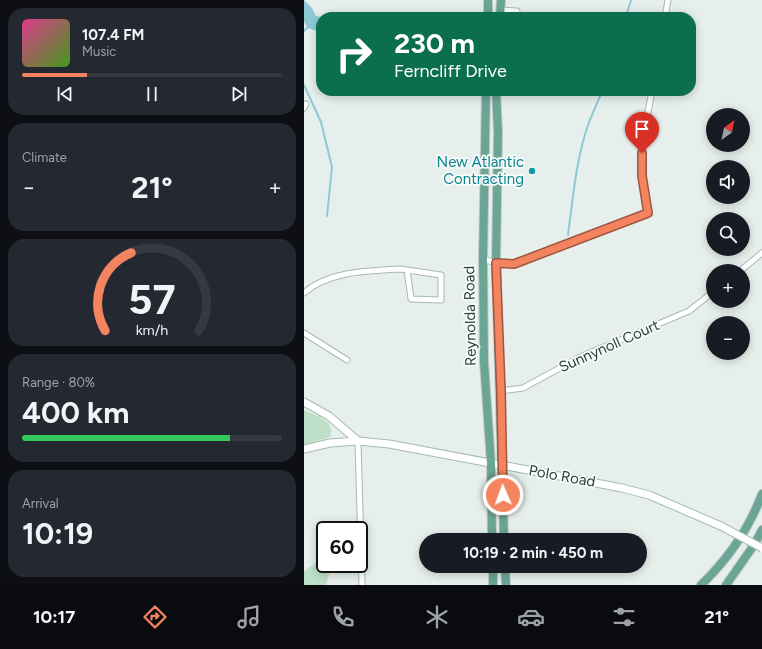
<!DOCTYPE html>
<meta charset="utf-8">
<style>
:root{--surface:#171b24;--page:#242831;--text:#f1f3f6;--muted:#9ea1a6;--line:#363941;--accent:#f4845f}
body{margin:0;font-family:Figtree,sans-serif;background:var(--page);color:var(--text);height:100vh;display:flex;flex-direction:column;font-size:15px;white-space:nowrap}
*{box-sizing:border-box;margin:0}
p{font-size:13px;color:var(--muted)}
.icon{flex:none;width:22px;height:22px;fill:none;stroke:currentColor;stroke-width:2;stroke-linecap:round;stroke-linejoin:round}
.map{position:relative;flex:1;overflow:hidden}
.panel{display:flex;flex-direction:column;gap:8px;padding:8px;background:#0d0f14;width:304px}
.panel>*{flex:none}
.top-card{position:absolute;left:12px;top:12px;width:380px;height:84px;border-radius:16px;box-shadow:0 2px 10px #0003;background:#0b6e4f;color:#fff;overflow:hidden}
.needle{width:26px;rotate:33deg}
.tools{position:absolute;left:402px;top:108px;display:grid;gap:8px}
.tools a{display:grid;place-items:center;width:44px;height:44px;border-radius:50%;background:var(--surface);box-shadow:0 2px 10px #0003;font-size:20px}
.speed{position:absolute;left:12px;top:521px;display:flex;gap:8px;font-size:20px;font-weight:700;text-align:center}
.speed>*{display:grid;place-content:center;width:52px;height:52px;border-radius:50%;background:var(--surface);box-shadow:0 2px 10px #0003;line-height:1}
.speed .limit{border:2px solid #111;border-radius:6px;background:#fff;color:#111}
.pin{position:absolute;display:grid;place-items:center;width:34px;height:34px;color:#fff;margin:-41px -17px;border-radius:50% 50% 50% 0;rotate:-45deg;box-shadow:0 0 4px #0007}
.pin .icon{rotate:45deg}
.me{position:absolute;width:44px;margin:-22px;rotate:358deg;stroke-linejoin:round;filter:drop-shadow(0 0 3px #0008)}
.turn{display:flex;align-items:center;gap:14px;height:84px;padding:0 12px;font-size:18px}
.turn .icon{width:52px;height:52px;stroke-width:2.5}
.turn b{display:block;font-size:28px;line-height:34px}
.big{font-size:30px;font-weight:700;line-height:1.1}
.panel .card{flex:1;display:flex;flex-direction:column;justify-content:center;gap:6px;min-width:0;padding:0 14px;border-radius:16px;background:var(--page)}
.panel .dial{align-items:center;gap:0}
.dial svg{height:104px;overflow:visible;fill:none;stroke:var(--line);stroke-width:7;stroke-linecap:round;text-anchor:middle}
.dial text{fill:var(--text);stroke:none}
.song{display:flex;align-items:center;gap:12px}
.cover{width:48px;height:48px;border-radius:6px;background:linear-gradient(135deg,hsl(330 70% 55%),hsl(100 70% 35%))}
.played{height:4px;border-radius:2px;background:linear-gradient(90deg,var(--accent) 25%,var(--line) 25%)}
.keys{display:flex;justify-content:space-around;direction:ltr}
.heat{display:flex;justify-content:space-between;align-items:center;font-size:22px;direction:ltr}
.charge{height:6px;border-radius:3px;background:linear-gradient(90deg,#34c759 80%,var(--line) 0)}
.trip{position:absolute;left:115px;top:533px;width:228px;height:40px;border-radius:20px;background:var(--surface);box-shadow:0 2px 10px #0003;font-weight:700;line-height:40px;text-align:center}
.menu{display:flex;height:64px;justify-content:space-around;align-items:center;background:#090b0e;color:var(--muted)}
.menu .icon{width:28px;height:28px}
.menu .current{color:var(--accent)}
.menu b{font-size:18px;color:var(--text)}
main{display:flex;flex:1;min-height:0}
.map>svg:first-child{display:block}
.green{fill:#bfe0c8}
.water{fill:#8ec9d4}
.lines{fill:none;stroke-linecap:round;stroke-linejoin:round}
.stream{stroke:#8ec9d4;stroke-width:2}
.street-casing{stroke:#a8b8b2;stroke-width:7}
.secondary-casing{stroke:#a4bbb3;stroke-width:9}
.primary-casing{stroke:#c2cac8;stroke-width:10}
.street{stroke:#fff;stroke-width:5}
.secondary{stroke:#fff;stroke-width:7}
.primary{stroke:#6aa596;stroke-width:8}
.secondary-bridge-casing{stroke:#a4bbb3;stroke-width:9;stroke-linecap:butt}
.secondary-bridge{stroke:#fff;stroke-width:7}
.route-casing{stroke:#9f563e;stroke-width:10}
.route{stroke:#f4845f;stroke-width:7}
.culture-dot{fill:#0f9aa8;stroke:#f7fbf9;stroke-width:1.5}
.labels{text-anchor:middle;stroke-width:3.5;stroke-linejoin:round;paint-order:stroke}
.culture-label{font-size:15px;fill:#0d838f;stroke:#f7fbf9;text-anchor:end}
.street-label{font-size:15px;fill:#24423a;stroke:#f7fbf9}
</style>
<main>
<section class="panel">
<div class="card">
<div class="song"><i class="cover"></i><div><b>107.4 FM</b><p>Music</p></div></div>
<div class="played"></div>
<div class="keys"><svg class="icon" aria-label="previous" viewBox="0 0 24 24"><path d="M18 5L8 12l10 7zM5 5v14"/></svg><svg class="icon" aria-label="pause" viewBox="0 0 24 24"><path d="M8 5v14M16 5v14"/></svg><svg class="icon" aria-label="next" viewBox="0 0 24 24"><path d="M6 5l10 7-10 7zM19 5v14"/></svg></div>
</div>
<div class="card"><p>Climate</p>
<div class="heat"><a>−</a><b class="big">21°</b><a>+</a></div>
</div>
<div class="card dial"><svg viewBox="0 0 100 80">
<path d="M14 69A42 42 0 1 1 86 69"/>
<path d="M14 69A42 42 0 0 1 34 9" stroke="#f4845f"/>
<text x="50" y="56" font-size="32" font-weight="700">57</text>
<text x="50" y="72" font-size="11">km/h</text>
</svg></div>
<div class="card"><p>Range · 80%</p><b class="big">400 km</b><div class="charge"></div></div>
<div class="card"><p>Arrival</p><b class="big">10:19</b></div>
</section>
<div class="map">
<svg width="458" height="585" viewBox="0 0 458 585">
<rect width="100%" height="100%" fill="#e6efeb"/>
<path class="green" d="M 0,410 C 12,416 32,420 26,437 L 0,445 Z
M 21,557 L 21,564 L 25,564 L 26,571 L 22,585 L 0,585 L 0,571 Z"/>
<path class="water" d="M 0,0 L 8,8 L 12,16 L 18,17 L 17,28 L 13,31 L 4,28 L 0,22 Z"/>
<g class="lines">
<path class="stream" d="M 322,17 L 327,0
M 0,31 L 5,26
M 0,85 L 17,122 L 28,167 L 23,216
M 264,235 C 269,198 272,160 284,125 C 288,114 294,102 298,91"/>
<defs>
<path id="street" d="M 197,10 L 213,11 L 213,17
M 361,17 L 364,0
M 0,108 L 2,104
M 179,259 L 192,263 L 209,264 L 344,213 L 338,176 L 338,142 L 348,91
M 436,271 L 458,253
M 0,293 C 24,271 65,271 96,269 L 137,275 L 137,300 L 107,299 L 103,270
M 0,333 L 43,360
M 197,391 L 219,388 L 276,357 L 385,311 L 409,292
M 54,441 L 58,585"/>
<path id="secondary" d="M 0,402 L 25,416 L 54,441
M 0,449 L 26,443 L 54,441 L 85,444 L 229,471 L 318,488 L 345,495 L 417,526"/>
<path id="primary" d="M 184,17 L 184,0
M 196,17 L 197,0
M 182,91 L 179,259 L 180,362 L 187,463 L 188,540
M 192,91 L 194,132 L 192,263 L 200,540
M 189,566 L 189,585
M 201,566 L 202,585
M 397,585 C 424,559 445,529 458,494
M 422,585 L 450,545 L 458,530"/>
</defs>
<use href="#street" class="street-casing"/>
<use href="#secondary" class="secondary-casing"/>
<use href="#primary" class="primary-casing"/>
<use href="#street" class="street"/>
<use href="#secondary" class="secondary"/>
<use href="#primary" class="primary"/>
<defs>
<path id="secondary-bridge" d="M 417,526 L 458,548"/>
</defs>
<use href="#secondary-bridge" class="secondary-bridge-casing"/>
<use href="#secondary-bridge" class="secondary-bridge"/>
</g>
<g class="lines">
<defs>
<path id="route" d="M 199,495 L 197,391 L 192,263 L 210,264 L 344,213 L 338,176 L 338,153"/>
</defs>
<use href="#route" class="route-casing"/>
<use href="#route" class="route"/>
</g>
<circle class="culture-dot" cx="228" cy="171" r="4"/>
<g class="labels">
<g class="culture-label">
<text x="220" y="167">New Atlantic<tspan x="220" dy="17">Contracting</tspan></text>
</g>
<g class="street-label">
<text transform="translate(166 316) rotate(-91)" y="5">Reynolda Road</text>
<text transform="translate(305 346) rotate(-24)" y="5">Sunnynoll Court</text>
<text transform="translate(258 476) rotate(10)" y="5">Polo Road</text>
</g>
</g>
</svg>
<div class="tools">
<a><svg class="needle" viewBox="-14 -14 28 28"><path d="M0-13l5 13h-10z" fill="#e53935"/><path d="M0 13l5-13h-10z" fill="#9ea1a6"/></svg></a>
<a><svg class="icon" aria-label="sound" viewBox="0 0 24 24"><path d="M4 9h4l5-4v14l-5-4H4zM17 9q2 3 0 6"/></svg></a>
<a><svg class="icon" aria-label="search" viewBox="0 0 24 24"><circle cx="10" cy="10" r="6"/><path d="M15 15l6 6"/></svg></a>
<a>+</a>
<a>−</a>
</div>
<div class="speed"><div class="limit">60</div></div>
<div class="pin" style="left:338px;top:153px;background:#d93025"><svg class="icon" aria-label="arrive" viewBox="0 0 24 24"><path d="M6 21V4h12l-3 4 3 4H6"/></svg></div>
<svg class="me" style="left:199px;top:495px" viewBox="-20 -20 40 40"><circle r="17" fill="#f4845f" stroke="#fff" stroke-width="3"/><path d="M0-11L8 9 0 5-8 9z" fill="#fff"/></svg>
<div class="trip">10:19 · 2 min · 450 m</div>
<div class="top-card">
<div class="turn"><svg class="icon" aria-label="right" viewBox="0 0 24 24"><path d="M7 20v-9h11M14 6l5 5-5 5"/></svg><div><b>230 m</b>Ferncliff Drive</div></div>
</div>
</div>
</main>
<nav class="menu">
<b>10:17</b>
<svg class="icon current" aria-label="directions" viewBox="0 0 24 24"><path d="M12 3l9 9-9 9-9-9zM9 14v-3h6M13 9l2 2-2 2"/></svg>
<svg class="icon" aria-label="music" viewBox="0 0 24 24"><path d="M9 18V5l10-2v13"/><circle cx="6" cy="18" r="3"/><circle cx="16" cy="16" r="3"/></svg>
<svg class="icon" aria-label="phone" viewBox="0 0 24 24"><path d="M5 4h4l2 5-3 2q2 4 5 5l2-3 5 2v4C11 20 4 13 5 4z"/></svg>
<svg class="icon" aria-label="climate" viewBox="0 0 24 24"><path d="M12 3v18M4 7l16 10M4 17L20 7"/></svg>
<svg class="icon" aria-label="car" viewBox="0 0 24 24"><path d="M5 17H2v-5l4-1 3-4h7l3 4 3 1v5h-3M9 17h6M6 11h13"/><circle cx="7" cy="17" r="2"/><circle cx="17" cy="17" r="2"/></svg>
<svg class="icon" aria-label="filters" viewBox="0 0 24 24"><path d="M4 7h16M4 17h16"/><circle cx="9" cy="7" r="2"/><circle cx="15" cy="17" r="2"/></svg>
<b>21°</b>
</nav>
